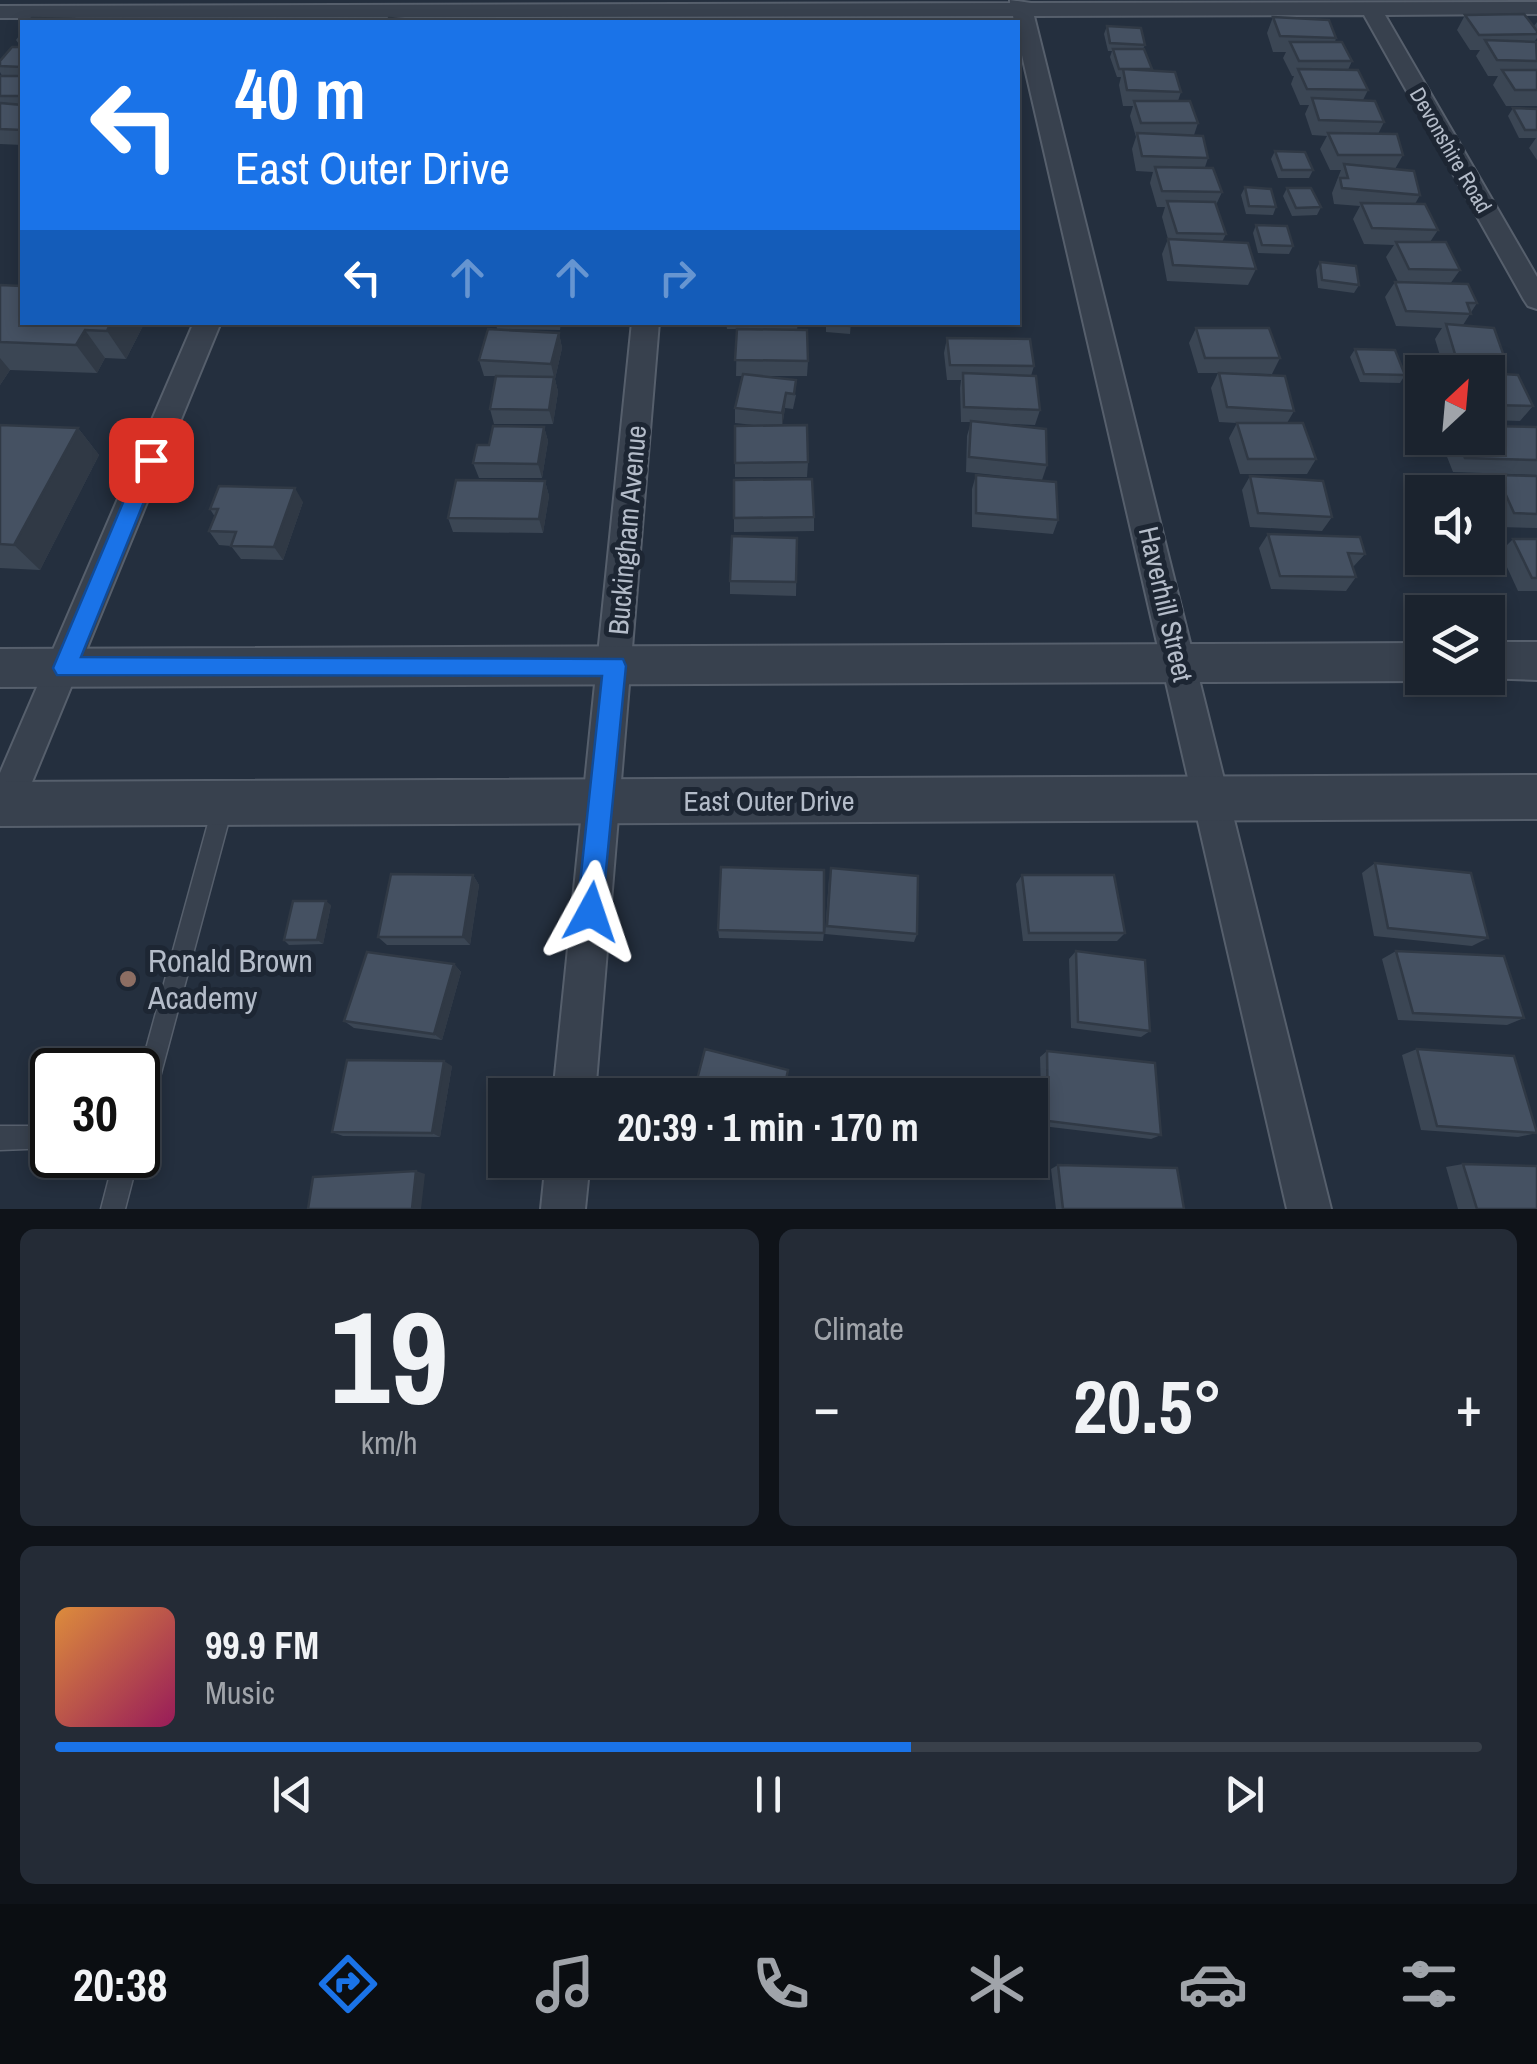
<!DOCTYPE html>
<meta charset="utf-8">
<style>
:root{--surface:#1b232e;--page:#242b36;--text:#f1f3f6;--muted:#a0a4aa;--line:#39404a;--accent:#1a73e8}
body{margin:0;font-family:"Archivo Narrow",sans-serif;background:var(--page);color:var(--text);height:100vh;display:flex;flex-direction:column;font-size:38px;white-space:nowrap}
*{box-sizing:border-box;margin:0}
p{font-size:32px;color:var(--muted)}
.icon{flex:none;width:55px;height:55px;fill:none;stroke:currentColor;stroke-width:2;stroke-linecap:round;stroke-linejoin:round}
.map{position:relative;height:1209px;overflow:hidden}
.side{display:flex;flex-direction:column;gap:20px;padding:20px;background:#0f1319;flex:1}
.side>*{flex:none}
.banner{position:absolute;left:20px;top:20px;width:1000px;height:305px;border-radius:0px;box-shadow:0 5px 15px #0003,0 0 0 2px var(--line);background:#1a73e8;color:#fff;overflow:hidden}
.needle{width:65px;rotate:26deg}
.buttons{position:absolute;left:1405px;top:355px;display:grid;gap:20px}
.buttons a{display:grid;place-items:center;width:100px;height:100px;border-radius:0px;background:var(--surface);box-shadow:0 5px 15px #0003,0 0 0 2px var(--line);font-size:50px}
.speed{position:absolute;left:30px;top:1048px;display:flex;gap:20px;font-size:50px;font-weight:700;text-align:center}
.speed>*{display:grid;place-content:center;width:130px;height:130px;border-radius:50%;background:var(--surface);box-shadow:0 5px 15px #0003,0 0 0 2px var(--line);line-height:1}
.speed .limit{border:5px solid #111;border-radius:15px;background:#fff;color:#111}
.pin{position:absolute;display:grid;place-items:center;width:85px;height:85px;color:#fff;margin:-42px;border-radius:20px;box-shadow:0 5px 15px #0006}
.me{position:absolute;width:110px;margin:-55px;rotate:5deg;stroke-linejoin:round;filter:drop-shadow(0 0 8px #0008)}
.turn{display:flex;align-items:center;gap:35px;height:210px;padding:0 50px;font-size:45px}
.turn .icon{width:130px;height:130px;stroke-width:2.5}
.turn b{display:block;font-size:70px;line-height:85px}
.lanes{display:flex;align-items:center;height:95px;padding:0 50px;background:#0003;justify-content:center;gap:50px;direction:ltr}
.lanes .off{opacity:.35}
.big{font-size:75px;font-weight:700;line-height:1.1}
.side .widget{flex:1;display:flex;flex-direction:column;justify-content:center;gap:15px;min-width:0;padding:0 35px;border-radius:15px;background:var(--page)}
.side .dial{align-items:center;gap:0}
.dial b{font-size:130px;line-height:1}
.song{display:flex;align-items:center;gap:30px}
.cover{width:120px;height:120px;border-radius:15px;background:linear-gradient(135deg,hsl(30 70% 55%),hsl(330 70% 35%))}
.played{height:10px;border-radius:5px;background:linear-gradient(90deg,var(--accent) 60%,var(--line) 60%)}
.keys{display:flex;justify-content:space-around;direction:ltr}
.heat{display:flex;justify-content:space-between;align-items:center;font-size:55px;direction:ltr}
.side .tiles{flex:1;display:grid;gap:20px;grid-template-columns:1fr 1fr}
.widget:last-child{grid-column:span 2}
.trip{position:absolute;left:488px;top:1078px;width:560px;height:100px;border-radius:0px;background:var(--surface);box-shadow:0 5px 15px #0003,0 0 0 2px var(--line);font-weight:700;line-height:100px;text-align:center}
.tabs{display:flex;height:160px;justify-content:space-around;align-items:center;background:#0b0e12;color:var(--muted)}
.tabs .icon{width:70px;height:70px}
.tabs .active{color:var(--accent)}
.tabs b{font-size:45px;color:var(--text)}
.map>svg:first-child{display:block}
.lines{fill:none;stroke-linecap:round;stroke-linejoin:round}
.service-casing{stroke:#565f6c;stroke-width:3}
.minor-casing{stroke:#565f6c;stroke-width:4}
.tertiary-casing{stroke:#565f6c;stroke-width:4}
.service{fill:#38414e;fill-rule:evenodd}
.minor{fill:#38414e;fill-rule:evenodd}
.tertiary{fill:#38414e;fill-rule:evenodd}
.wall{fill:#3b4654}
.shaded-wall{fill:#303945}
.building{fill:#455162;stroke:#303945;stroke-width:2.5}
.route{fill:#1a73e8;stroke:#114b97;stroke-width:2.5}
.education-dot{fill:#8d6e63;stroke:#1d2633;stroke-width:4}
.labels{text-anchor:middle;stroke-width:10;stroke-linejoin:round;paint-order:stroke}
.far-street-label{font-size:22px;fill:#b4bcc9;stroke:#1d2633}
.street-label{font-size:28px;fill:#b4bcc9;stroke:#1d2633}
.near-poi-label{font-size:32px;fill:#b4bcc9;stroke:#1d2633;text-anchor:start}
</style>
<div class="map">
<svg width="1537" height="1209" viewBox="0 0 1537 1209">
<rect width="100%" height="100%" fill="#242f3e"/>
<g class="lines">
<defs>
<path id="service" d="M 223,796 L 230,798 L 233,805 L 149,1118 L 146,1126 L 138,1129 L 138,1078 L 213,805 L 216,798 Z
M 0,1126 L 52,1126 L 52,1148 L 0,1150 Z
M 138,1152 L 139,1155 L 125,1209 L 101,1209 L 115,1155 L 138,1155 Z"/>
<path id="minor" d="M 1010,0 L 1031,3 L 1537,2 L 1537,14 L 1385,15 L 1537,277 L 1537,309 L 1528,306 L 1524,300 L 1364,15 L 1034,16 L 1331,1209 L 1287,1209 L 1013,16 L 0,18 L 0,6 L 1010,3 Z
M 194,322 L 221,322 L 23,804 L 18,816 L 5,821 L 0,819 L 0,773 Z
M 632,322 L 659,322 L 595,1095 L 553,1095 Z
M 546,1160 L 590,1160 L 585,1209 L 541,1209 Z"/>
<path id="tertiary" d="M 1488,642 L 1537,642 L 1537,680 L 1481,678 L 1488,678 Z
M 1422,643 L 1422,678 L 1432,678 L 1422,681 L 0,687 L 0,649 Z
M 1537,775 L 1537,819 L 0,826 L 0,782 Z"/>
</defs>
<use href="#service" class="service-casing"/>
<use href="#minor" class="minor-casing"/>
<use href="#tertiary" class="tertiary-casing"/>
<use href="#service" class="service"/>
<use href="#minor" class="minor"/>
<use href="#tertiary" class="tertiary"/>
</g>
<path class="wall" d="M 1465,15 L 1534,26 L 1537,22 L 1537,38 L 1534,42 L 1537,43 L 1537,106 L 1506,106 L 1493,85 L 1498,76 L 1488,76 L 1476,56 L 1480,50 L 1470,50 L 1457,30 Z
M 1273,17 L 1336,38 L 1335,42 L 1352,61 L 1348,70 L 1368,90 L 1363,100 L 1384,122 L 1378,134 L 1403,155 L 1395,169 L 1420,195 L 1415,204 L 1438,230 L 1430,242 L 1460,270 L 1450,284 L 1477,303 L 1463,325 L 1505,359 L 1493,374 L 1444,369 L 1435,339 L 1442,328 L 1396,326 L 1385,297 L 1395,282 L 1398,282 L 1386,257 L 1394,245 L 1364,244 L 1353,219 L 1360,206 L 1334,204 L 1332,193 L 1341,170 L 1330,170 L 1320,149 L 1327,136 L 1312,135 L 1305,114 L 1309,105 L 1300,105 L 1291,84 L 1294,76 L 1292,76 L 1283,58 L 1286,52 L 1273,52 L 1267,33 Z
M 1107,26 L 1145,45 L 1143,49 L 1151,70 L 1181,92 L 1178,101 L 1198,123 L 1194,135 L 1208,158 L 1205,167 L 1222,192 L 1216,205 L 1226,234 L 1222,242 L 1256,269 L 1248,285 L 1167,281 L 1162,254 L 1168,239 L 1162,217 L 1165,207 L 1157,207 L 1150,183 L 1153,172 L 1136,171 L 1132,149 L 1136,137 L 1130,116 L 1133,106 L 1123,106 L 1119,85 L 1121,77 L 1117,77 L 1110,57 L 1112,51 L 1108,51 L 1104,34 Z
M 22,32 L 22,145 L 0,144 L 0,76 L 2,76 L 0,72 L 0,61 L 21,47 L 16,40 Z
M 1513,108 L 1537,109 L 1537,160 L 1529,148 L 1536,138 L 1519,138 L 1508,116 Z
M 1275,151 L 1313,170 L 1309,178 L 1278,178 L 1271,159 Z
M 1245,187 L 1276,207 L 1273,215 L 1246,214 L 1241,195 Z
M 1287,188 L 1321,207 L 1317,215 L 1292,216 L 1283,196 Z
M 1256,225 L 1293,246 L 1289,254 L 1258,253 L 1253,233 Z
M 1320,262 L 1359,285 L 1354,293 L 1318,288 L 1316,270 Z
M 0,285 L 22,322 L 145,322 L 126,359 L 105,358 L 97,373 L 10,370 L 0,385 Z
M 496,322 L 561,322 L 560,330 L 497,329 Z
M 726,322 L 798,322 L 797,330 L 808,361 L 807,376 L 755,376 L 796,395 L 793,409 L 785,408 L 782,426 L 808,462 L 807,477 L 735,477 L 735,426 L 763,426 L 735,423 L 735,408 L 742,376 L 736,376 L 737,329 L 727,329 Z
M 826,322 L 851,322 L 850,334 L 826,332 Z
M 1196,328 L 1280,358 L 1272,374 L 1229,373 L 1294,411 L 1287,423 L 1316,459 L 1307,474 L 1240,474 L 1229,438 L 1237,423 L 1219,422 L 1211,388 L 1218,373 L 1198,373 L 1189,343 Z
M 559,333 L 562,348 L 555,379 L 558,392 L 553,424 L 494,424 L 490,409 L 496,376 L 484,376 L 479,360 Z
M 947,338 L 1034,366 L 1031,376 L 1040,410 L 1035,425 L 983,423 L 1047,465 L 1042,480 L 966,472 L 967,436 L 971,422 L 961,422 L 960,388 L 961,380 L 947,380 L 944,353 Z
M 1355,349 L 1405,375 L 1400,383 L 1360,382 L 1350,357 Z
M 1488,373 L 1533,406 L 1520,421 L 1488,420 Z
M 0,425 L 78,428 L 99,455 L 40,570 L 0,568 Z
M 544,427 L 548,441 L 542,478 L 479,478 L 473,463 L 489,445 Z
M 1537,427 L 1537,475 L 1453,472 L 1440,439 L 1441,438 L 1488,438 Z
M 976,475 L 1058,520 L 1053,534 L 972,527 L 972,489 Z
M 1497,475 L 1537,476 L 1537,528 L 1500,527 L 1488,498 L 1488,492 L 1485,492 L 1484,490 Z
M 1250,476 L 1332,517 L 1322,531 L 1250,527 L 1242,490 Z
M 734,480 L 814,517 L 814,531 L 734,532 Z
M 545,481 L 549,496 L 543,533 L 453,532 L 448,518 Z
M 303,502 L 283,560 L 241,559 L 231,546 L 219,545 L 209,531 L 215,517 L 210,509 Z
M 1268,534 L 1365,554 L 1353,567 L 1356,577 L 1346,591 L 1271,589 L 1259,548 Z
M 797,538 L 796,596 L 730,594 L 730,581 Z
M 1513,539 L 1537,539 L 1537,591 L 1518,591 L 1500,552 Z
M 1375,863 L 1488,938 L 1472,946 L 1374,936 L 1362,873 Z
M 473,875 L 479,885 L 470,945 L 387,945 L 378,937 Z
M 1022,875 L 1125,933 L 1117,941 L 1023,941 L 1016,884 Z
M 829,878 L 917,934 L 914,942 L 825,934 Z
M 331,905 L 323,944 L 289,945 L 284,940 Z
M 718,930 L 824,933 L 823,941 L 719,938 Z
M 1076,951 L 1150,1031 L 1141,1037 L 1071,1028 L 1069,959 Z
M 1396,951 L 1524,1018 L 1507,1025 L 1398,1020 L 1382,959 Z
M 454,964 L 461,972 L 442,1040 L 354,1028 L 344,1021 Z
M 1417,1049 L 1537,1133 L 1518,1137 L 1421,1130 L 1402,1055 Z
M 1047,1051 L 1161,1135 L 1151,1139 L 1042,1126 L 1040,1057 Z
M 452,1066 L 440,1137 L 343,1136 L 332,1132 Z
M 1463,1164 L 1537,1209 L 1458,1209 L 1446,1167 Z
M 1058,1165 L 1184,1209 L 1056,1209 L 1051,1169 Z"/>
<path class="shaded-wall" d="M 111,322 L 145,322 L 126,359 L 107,331 Z
M 85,330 L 105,358 L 97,373 L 76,345 Z
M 559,333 L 562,348 L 555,379 L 558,392 L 553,424 L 549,410 L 554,377 L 551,364 Z
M 0,358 L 10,370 L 0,385 Z
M 786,393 L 785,408 L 782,428 L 782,413 Z
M 544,427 L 548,441 L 542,478 L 538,464 Z
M 78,428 L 99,455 L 40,570 L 14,545 Z
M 545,481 L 549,496 L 543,533 L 539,519 Z
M 295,488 L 303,502 L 283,560 L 274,547 Z
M 473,875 L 479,885 L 470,945 L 463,937 Z
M 326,901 L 331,905 L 323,944 L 317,940 Z
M 454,964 L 461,972 L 442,1040 L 434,1034 Z
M 444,1061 L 452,1066 L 440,1137 L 432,1133 Z
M 416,1171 L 425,1174 L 421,1209 L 412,1209 Z"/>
<path class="building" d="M 1524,14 L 1537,31 L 1537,34 L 1479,35 L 1465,15 Z
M 1273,17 L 1329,20 L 1336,38 L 1280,36 Z
M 32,18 L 73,19 L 71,22 L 29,22 Z
M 389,18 L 438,22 L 386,22 Z
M 1107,26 L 1141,28 L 1145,45 L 1110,43 Z
M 1485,40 L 1536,42 L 1537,61 L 1497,60 Z
M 1290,42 L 1342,42 L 1352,61 L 1299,61 Z
M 12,47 L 22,47 L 22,67 L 0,66 L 0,61 Z
M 1113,49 L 1144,49 L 1152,69 L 1119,69 Z
M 1123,69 L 1175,72 L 1181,92 L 1127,90 Z
M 1298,69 L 1358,70 L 1368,90 L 1307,89 Z
M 1502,70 L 1537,70 L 1537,90 L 1515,90 Z
M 0,76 L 22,76 L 22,96 L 0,96 Z
M 1312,98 L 1375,101 L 1384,122 L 1319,120 Z
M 1134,101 L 1190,101 L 1198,123 L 1141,123 Z
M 0,103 L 22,105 L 22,130 L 0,129 Z
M 1513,108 L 1537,109 L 1537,130 L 1525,130 Z
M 1137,133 L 1203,136 L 1208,158 L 1142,156 Z
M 1328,133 L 1397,134 L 1403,155 L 1338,155 Z
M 1275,151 L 1305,152 L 1313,170 L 1282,170 Z
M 1344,164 L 1414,171 L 1420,195 L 1342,188 L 1340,178 L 1348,178 Z
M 1155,167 L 1213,168 L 1222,192 L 1162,191 Z
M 1245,187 L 1271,189 L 1276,207 L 1249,206 Z
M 1287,188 L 1311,188 L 1321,207 L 1296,208 Z
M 1167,201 L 1215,202 L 1226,234 L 1177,233 Z
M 1361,203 L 1425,204 L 1438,230 L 1372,228 Z
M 1256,225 L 1287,226 L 1293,246 L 1262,245 Z
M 1168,239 L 1248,243 L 1256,269 L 1173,265 Z
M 1396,242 L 1446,242 L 1460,270 L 1409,269 Z
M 1320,262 L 1356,266 L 1359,285 L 1322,280 Z
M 1395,282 L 1468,284 L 1477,303 L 1467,303 L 1471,314 L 1406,311 Z
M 0,285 L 22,286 L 22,322 L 111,322 L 107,331 L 85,330 L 76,345 L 0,342 Z
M 826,322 L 851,322 L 850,326 L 826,324 Z
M 1446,324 L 1494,328 L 1505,359 L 1455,354 Z
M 1196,328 L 1269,328 L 1280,358 L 1205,358 Z
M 488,329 L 559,333 L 551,364 L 479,360 Z
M 737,329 L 807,330 L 808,361 L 735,360 Z
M 947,338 L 1030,339 L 1034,366 L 950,365 Z
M 1355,349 L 1395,350 L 1405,375 L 1364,374 Z
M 963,373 L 1036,376 L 1040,410 L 964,407 Z
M 1219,373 L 1285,376 L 1294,411 L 1227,407 Z
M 1488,373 L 1518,375 L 1533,406 L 1488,405 Z
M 743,374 L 796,380 L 794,394 L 786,393 L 782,413 L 735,408 Z
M 496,376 L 554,377 L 549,410 L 490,409 Z
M 971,421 L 1046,429 L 1047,465 L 969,457 Z
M 1237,423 L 1303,423 L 1316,459 L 1248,459 Z
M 0,425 L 78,428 L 14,545 L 0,544 Z
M 807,425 L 808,462 L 735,463 L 735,426 Z
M 493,426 L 544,427 L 538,464 L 473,463 L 477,445 L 489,445 Z
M 1488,426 L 1537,427 L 1537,460 L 1465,458 L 1457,438 L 1488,438 Z
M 976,475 L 1056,482 L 1058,520 L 976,513 Z
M 1497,475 L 1537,476 L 1537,514 L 1514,513 Z
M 1250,476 L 1323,481 L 1332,517 L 1258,513 Z
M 812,479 L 814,517 L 734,518 L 734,480 Z
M 456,480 L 545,481 L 539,519 L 448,518 Z
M 219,486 L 295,488 L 274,547 L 231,546 L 236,532 L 209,531 L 218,509 L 210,509 Z
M 1268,534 L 1360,537 L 1365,554 L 1348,553 L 1356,577 L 1280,576 Z
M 732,536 L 797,538 L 796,582 L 730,581 Z
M 1513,539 L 1537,539 L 1537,578 L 1532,578 Z
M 1375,863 L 1471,873 L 1488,938 L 1388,928 Z
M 721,867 L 824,870 L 824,933 L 718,930 Z
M 831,868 L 918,876 L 917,934 L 827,926 Z
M 391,874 L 473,875 L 463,937 L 378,937 Z
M 1022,875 L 1114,875 L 1125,933 L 1029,933 Z
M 293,901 L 326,901 L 317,940 L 284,940 Z
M 1076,951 L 1145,960 L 1150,1031 L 1078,1022 Z
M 1396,951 L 1504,956 L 1524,1018 L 1413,1013 Z
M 367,952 L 454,964 L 434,1034 L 344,1021 Z
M 705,1049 L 788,1070 L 783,1095 L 693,1095 Z
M 1417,1049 L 1514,1056 L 1537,1133 L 1437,1126 Z
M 1047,1051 L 1155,1063 L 1161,1135 L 1048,1121 Z
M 347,1060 L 444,1061 L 432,1133 L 332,1132 Z
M 1463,1164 L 1537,1166 L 1537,1209 L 1477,1209 Z
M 1058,1165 L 1177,1168 L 1184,1209 L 1063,1209 Z
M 416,1171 L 412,1209 L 308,1209 L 313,1177 Z"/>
<path class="route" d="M 151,453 L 161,460 L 81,657 L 623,659 L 626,666 L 601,921 L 591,925 L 581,921 L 577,912 L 602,676 L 57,675 L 53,668 L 141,460 Z"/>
<circle class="education-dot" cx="128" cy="979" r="10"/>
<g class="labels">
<g class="far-street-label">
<text transform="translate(1451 150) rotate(60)" y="8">Devonshire Road</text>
</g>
<g class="street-label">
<text transform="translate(627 530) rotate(-85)" y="10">Buckingham Avenue</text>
<text transform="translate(1166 604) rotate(77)" y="10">Haverhill Street</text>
<text x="769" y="811">East Outer Drive</text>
</g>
<g class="near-poi-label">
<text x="148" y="972">Ronald Brown<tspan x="148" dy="37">Academy</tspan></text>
</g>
</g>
</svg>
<div class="buttons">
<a><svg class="needle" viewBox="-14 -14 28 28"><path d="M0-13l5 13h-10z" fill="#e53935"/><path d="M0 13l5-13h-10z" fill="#a0a4aa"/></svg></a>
<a><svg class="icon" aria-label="sound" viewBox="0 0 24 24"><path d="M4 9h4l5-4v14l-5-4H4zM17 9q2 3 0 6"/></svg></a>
<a><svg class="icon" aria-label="layers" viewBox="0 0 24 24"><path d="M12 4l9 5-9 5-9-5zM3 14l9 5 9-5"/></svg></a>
</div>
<div class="speed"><div class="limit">30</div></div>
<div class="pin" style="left:151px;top:460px;background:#d93025"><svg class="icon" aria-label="arrive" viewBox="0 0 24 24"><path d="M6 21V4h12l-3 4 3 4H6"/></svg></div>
<svg class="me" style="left:591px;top:912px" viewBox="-20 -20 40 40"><path d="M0-17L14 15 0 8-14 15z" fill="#1a73e8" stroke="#fff" stroke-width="4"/></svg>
<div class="trip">20:39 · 1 min · 170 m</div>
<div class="banner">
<div class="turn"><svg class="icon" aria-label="left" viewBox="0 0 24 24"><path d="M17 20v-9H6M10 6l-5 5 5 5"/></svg><div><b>40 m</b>East Outer Drive</div></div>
<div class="lanes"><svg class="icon" aria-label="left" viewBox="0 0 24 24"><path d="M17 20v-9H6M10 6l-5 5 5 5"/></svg><svg class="icon off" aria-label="ahead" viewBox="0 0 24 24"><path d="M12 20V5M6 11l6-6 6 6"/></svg><svg class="icon off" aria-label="ahead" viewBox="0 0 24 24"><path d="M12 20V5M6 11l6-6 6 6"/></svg><svg class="icon off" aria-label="right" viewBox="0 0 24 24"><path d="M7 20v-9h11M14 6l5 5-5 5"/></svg></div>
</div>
</div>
<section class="side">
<div class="tiles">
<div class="widget dial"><b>19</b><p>km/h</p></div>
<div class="widget"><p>Climate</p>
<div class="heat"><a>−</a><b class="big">20.5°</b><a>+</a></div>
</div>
<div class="widget">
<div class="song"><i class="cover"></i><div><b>99.9 FM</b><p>Music</p></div></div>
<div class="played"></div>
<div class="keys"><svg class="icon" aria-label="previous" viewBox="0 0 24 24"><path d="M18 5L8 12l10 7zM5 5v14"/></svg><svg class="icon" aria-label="pause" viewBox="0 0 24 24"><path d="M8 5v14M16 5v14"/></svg><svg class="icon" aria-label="next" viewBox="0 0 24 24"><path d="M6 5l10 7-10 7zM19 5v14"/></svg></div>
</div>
</div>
</section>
<nav class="tabs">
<b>20:38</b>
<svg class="icon active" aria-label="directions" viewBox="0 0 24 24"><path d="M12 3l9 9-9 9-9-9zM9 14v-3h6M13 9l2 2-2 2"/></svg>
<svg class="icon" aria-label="music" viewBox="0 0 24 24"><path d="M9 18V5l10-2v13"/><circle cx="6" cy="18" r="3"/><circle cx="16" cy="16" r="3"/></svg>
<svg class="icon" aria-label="phone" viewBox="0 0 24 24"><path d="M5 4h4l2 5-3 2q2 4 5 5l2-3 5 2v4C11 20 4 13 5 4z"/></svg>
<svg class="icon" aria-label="climate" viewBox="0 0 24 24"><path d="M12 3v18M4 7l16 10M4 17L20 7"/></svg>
<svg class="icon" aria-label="car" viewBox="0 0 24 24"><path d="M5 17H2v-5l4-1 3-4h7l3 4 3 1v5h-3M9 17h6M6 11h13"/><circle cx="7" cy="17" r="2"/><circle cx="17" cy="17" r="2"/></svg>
<svg class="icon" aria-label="filters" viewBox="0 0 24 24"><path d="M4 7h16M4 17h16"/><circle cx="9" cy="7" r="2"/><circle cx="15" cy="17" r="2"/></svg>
</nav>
